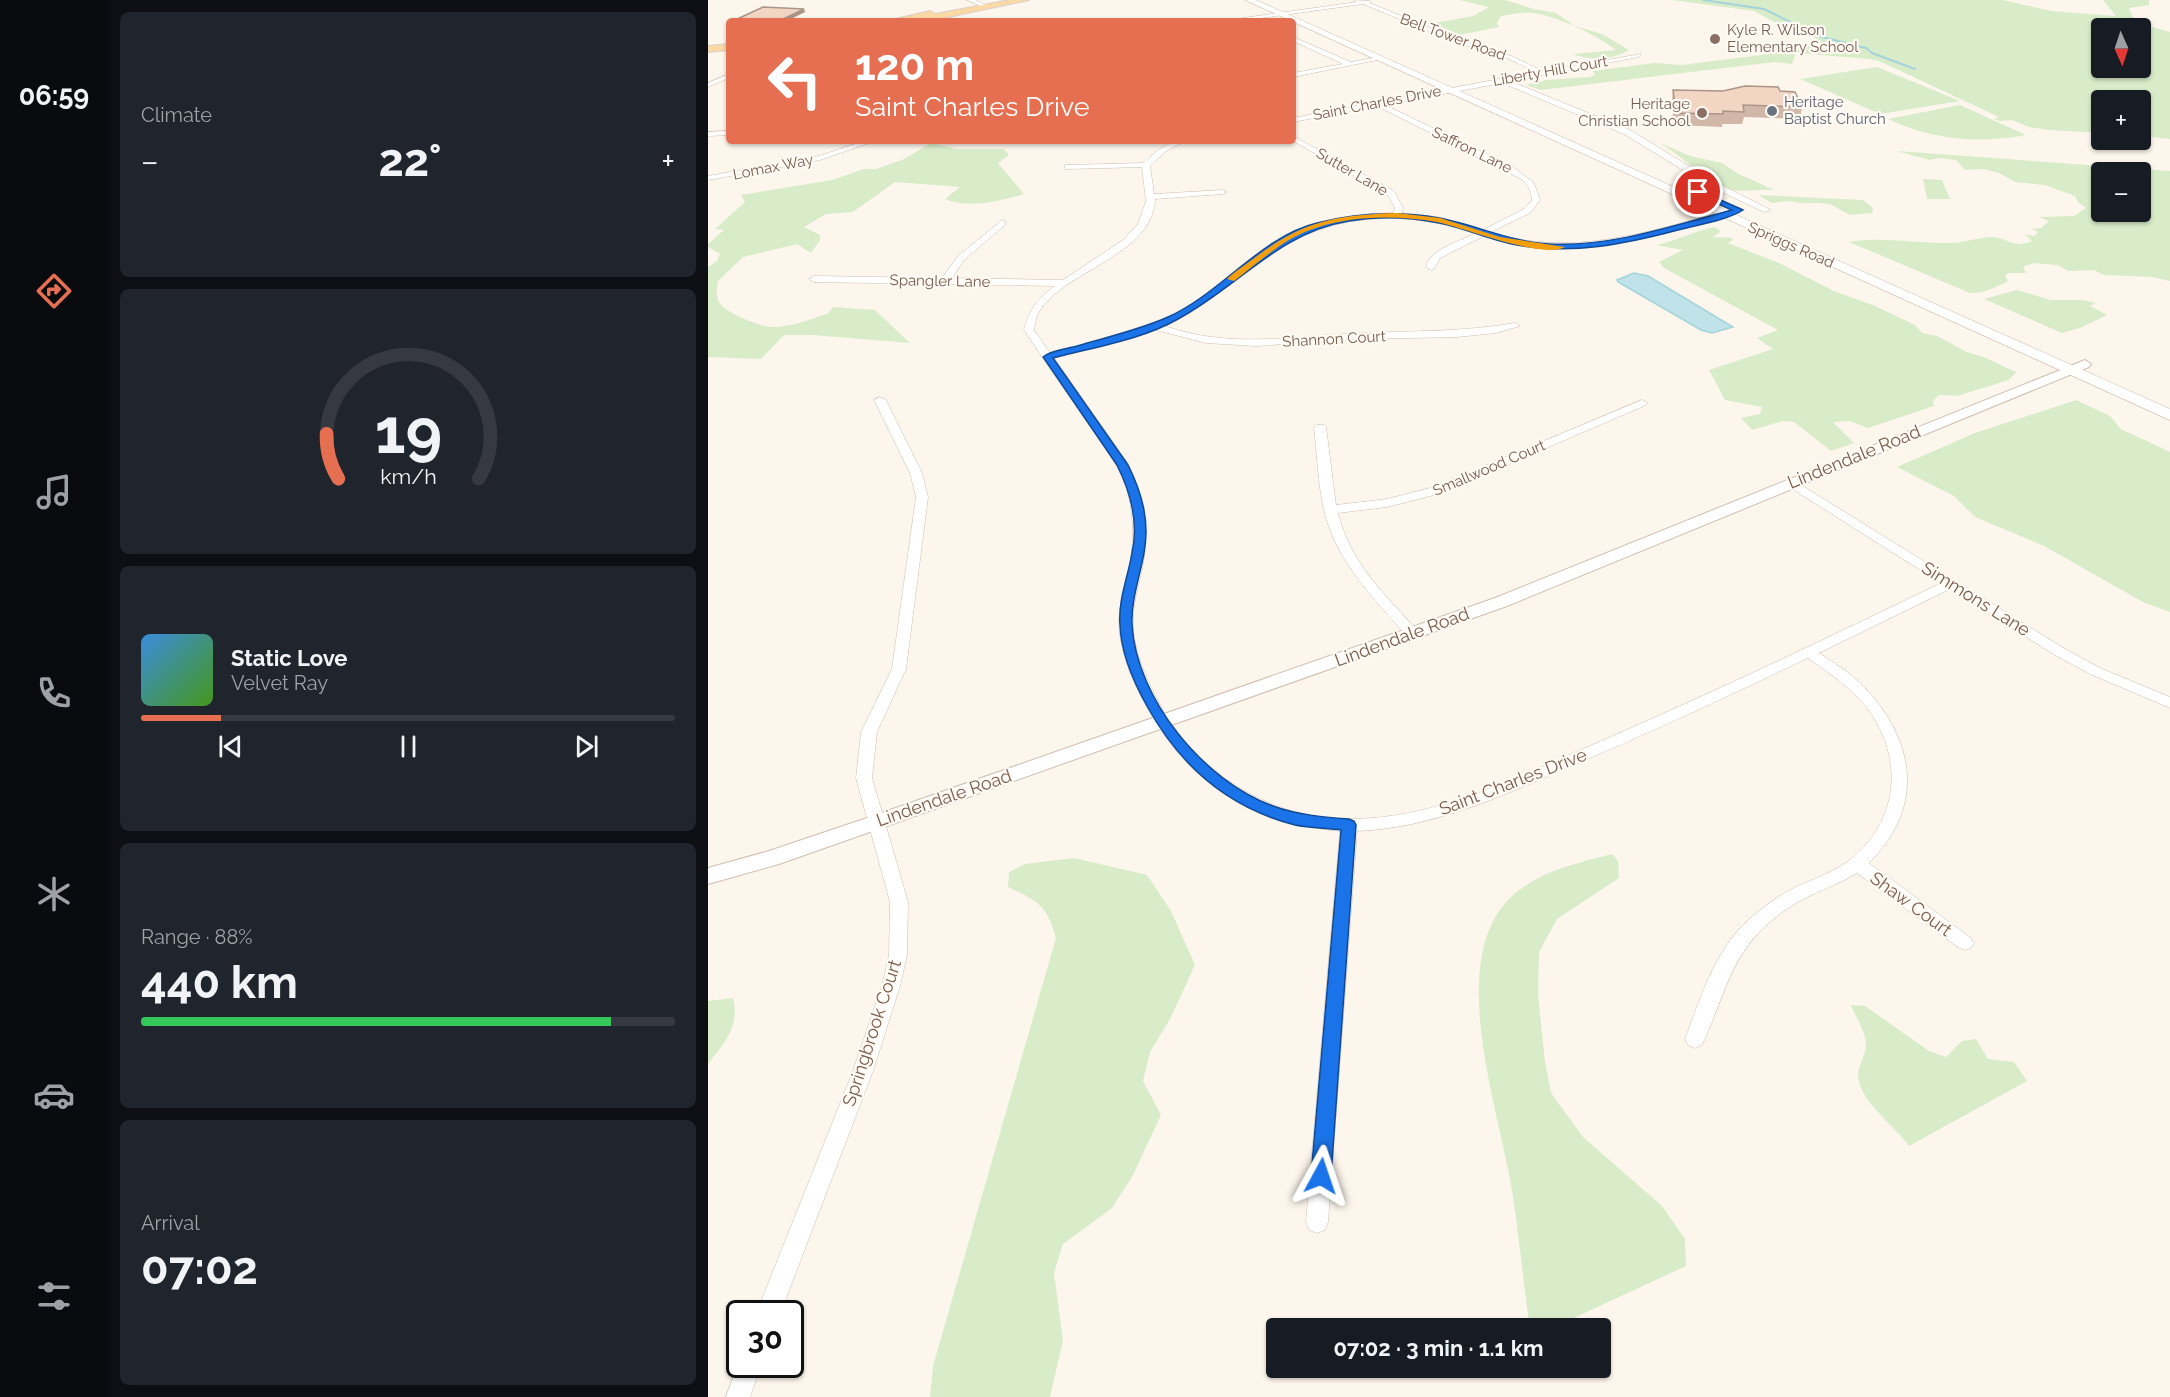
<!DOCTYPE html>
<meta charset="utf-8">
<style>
:root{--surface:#171b24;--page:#20242c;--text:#f1f3f6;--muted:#9ea1a6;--line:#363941;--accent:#e76f51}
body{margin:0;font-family:Raleway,sans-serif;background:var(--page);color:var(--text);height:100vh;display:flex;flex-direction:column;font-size:22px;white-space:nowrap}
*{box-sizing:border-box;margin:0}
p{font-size:20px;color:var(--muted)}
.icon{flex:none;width:33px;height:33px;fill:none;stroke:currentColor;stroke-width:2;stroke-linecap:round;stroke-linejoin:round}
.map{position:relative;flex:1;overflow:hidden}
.drawer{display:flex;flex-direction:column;gap:12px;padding:12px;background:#0d0f14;width:600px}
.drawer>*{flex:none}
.top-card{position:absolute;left:18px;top:18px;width:570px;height:126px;border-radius:6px;box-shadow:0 2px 4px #0004;background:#e76f51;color:#fff;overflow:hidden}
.needle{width:39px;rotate:177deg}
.tools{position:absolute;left:1383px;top:18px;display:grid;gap:12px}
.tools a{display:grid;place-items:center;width:60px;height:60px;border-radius:6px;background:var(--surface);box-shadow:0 2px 4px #0004;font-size:30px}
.speed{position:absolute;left:18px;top:1300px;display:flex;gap:12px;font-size:30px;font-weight:700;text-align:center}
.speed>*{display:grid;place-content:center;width:78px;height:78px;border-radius:50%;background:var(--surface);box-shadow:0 2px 4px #0004;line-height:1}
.speed .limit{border:3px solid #111;border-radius:9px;background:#fff;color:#111}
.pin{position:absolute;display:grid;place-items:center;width:51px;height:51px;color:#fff;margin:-26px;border:3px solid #fff;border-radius:50%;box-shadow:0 2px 6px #0007}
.me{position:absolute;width:66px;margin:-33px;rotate:5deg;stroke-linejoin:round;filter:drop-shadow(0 0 4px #0008)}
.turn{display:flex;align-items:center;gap:21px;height:126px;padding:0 30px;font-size:27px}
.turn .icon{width:78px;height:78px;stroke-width:2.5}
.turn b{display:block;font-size:42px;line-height:51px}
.big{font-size:45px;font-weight:700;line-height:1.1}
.drawer .widget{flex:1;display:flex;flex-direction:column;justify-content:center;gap:9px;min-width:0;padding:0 21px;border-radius:9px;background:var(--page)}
.drawer .dial{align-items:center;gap:0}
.dial svg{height:156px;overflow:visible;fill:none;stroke:var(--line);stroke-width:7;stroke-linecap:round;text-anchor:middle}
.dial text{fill:var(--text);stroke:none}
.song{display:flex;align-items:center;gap:18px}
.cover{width:72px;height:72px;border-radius:9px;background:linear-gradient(135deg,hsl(210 70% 55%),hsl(100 70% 35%))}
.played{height:6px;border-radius:3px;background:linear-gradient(90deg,var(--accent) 15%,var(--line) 15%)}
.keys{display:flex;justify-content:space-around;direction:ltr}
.heat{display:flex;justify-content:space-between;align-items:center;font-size:33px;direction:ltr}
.charge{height:9px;border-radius:4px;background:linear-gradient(90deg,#34c759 88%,var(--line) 0)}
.trip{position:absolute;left:558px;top:1318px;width:345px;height:60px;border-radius:6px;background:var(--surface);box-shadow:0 2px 4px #0004;font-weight:700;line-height:60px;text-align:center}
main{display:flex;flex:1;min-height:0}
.menu{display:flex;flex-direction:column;width:108px;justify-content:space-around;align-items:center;background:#090b0e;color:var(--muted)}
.menu .icon{width:42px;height:42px}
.menu .on{color:var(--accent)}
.menu b{font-size:27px;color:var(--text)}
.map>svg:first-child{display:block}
.green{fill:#d8ecc9;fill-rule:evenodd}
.water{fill:#bfe3e8;stroke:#a5d3da;stroke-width:1.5}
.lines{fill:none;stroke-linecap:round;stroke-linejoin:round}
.stream{stroke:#a5d3da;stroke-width:2}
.minor-casing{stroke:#d1beb0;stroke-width:1}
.tertiary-casing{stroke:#d1beb0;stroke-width:2}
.secondary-casing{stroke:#d6c0b0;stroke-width:1}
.primary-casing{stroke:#dad1cd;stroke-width:2}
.minor{fill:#fff;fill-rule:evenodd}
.tertiary{fill:#fff;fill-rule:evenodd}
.secondary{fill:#fff;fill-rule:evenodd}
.primary{fill:#fbd9a5;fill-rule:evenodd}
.wall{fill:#d1b7a8}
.shaded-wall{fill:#aa9588}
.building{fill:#f3d5c3;stroke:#aa9588;stroke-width:1.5}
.route{fill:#1a73e8;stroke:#114b97;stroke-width:1.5}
.slow{fill:#f59e0b}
.education-dot{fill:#8d6e63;stroke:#fffaf3;stroke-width:2}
.worship-dot{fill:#6b7280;stroke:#fffaf3;stroke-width:2}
.labels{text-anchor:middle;stroke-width:4.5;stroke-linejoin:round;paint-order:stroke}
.far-education-label{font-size:15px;fill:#785e54;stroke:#fffaf3;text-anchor:start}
.far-street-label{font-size:15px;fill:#7a5c4d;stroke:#fffaf3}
.far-worship-label{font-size:15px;fill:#5b616d;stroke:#fffaf3;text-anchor:start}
.street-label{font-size:18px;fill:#7a5c4d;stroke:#fffaf3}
</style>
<main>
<nav class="menu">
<b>06:59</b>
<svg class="icon on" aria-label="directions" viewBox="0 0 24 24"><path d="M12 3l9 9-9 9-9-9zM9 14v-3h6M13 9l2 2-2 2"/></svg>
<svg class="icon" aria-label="music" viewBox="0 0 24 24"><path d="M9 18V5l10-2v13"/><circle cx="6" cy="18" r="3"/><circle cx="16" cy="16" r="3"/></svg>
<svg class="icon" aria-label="phone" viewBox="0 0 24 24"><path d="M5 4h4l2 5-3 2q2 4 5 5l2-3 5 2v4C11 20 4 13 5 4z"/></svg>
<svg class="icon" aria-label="climate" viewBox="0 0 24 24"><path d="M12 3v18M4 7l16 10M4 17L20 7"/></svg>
<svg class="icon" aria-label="car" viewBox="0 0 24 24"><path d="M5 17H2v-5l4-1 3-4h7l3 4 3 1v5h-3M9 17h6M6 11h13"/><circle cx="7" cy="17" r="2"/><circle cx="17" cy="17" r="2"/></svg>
<svg class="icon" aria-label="filters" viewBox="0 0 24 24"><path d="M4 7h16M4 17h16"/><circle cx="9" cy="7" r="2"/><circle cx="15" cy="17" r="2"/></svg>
</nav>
<section class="drawer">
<div class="widget"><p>Climate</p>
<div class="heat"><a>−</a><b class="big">22°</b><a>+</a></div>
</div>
<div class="widget dial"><svg viewBox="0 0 100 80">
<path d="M14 69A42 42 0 1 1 86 69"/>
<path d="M14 69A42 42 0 0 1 8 46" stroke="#e76f51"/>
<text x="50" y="56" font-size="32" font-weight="700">19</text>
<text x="50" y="72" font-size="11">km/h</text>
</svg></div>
<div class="widget">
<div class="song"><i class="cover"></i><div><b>Static Love</b><p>Velvet Ray</p></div></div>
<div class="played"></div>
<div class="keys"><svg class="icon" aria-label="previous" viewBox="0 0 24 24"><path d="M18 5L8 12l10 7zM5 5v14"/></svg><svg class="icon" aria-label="pause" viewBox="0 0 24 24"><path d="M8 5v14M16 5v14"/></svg><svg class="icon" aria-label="next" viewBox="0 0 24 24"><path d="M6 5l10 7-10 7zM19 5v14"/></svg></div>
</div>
<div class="widget"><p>Range · 88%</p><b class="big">440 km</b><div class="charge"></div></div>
<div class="widget"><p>Arrival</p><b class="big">07:02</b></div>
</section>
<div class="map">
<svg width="1462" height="1397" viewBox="0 0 1462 1397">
<rect width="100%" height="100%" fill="#fdf6ec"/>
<path class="green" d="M 751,0 L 797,0 L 826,9 L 848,13 L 867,26 L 894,34 L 921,50 C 905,60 882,61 865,54 L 908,50 C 886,34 858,20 831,14 C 818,11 805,14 793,16 L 789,23 L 791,27 L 751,35 L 726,23 L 765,16 L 781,7 Z
M 964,0 L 1295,0 L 1343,11 L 1408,16 L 1395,0 L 1441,0 L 1441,5 L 1421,8 L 1427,22 L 1462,32 L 1462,139 L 1433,136 L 1432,100 L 1394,100 L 1393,133 L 1341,130 L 1321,127 L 1304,120 L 1292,121 L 1286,119 L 1291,117 L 1171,61 L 1161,59 L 1088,53 L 1084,64 L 1067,62 L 833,90 L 817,85 L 839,80 L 882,77 L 887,75 L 885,71 L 946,63 L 974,65 L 1053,55 L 1059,54 L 1057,50 L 1060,49 L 1114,44 L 1105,36 L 1087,33 L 1046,11 ZM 1394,28 L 1432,28 L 1432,68 L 1394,68 Z
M 1169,67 L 1252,101 L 1172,114 L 1092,79 Z
M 1252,105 L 1318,135 C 1270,144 1225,140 1180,119 Z
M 950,142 L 982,156 L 1014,163 L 1029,173 L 1066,190 C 1053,189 1036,192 1023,190 C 1003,186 971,153 950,142 Z
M 223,143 L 249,149 L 296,149 L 301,155 L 290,163 L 316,194 C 293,201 260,209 237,199 L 252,187 L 187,182 L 145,212 L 118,214 L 96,227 L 112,235 L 112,240 L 103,253 L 89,244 L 35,257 L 10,281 C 9,288 7,297 12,304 C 21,314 54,328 67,327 C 86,326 104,319 121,313 L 125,307 L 167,310 L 202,343 L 104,335 L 76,335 L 53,359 L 0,357 L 0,267 L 9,261 L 12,254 L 0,247 L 0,244 L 16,230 L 7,229 L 37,202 L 33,195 L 124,180 L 156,169 L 168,169 L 196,159 Z
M 1189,151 L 1462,171 L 1462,281 L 1444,277 L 1396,275 L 1386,270 L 1360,271 L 1350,265 L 1325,263 L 1315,267 L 1318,273 L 1300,273 L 1297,276 L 1300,281 C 1289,287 1274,294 1262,293 L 1141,242 C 1174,236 1209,244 1243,243 C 1256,243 1271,237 1284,237 C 1300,238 1306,249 1324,241 L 1317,234 L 1326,236 L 1330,232 L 1323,229 L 1333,228 L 1341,221 L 1331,217 L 1366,216 L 1378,208 L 1370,202 L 1367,196 L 1337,185 L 1307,182 L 1291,173 L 1275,169 L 1257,170 L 1248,160 L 1231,158 L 1222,160 ZM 1394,172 L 1432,172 L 1432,212 L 1394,212 Z
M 1215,179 L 1234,180 L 1242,199 L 1219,199 Z
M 1050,195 L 1155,200 L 1165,208 L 1164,213 L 1142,215 L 1122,204 L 1111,203 L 1092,203 L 1082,201 L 1064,203 Z
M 1006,227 L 1013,231 L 1005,237 L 1024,238 L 1025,240 L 1020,243 L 1073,264 L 1126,291 L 1167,306 L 1207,325 L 1214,333 L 1229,336 L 1259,352 L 1278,358 L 1308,372 L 1301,380 L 1249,396 L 1231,395 L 1225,401 L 1226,406 L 1160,428 L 1142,421 L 1125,422 L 1146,443 L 1123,451 L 1086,422 L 1075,421 L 1044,430 L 1033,418 L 1052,414 L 1054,407 L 1017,400 L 1001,370 L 1065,349 L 1049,338 L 1070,330 L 956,268 L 951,262 L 975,250 L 948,245 C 969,241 986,231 1006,227 Z
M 1309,290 L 1343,300 L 1374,300 L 1388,303 L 1382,306 L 1399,315 L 1372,328 L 1354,333 L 1276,299 Z
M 1368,400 L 1402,416 L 1413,429 L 1462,452 L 1462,612 L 1435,602 L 1336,546 L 1267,517 L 1246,496 L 1189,467 L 1267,433 Z
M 904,854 L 910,861 L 911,878 L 849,919 L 831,952 L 830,995 L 837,1062 L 843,1093 L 875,1137 L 954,1206 L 977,1239 L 978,1266 L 842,1329 L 822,1329 C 815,1281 811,1232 803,1185 C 790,1107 737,958 804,896 C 832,871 869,863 904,854 Z
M 366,858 L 439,875 L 463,911 L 487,965 L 462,1019 L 442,1052 L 435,1081 L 453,1115 L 425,1175 L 404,1208 L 355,1244 L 346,1273 L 355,1340 L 342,1397 L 222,1397 L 225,1366 L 348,938 C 339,905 330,901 300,887 L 301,872 L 317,864 Z
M 25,998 C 32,1027 17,1042 0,1064 L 0,1001 Z
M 1143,1005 L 1157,1006 L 1221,1051 L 1238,1057 L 1254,1041 L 1268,1039 L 1280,1059 L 1306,1062 L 1319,1081 L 1201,1146 C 1188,1127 1150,1100 1150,1075 C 1150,1065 1158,1055 1158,1044 C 1158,1032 1147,1016 1143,1005 Z"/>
<path class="water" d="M 926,273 L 940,276 L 1025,327 L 1004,333 L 993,330 L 910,282 L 909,280 Z"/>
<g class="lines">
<path class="stream" d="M 995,0 L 1056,9 L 1110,36 L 1158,48 L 1164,53 L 1207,69"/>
<defs>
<path id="minor" d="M 259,0 L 267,0 L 282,7 L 277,8 Z
M 646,0 L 662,1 L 662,3 L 754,41 L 803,56 L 835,71 L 933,54 L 931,57 L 802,81 L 922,130 L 1007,182 L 1063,210 L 1056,212 L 1001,186 L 916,134 L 794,83 L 677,105 L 804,166 L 826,183 L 832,200 L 822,213 L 783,232 L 788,234 C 871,258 950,229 1031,207 L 1035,210 L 955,234 L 879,248 L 827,248 L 776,236 L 732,258 L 726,269 L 723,270 L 718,267 C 721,249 753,241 768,233 C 693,209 620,212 555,259 C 523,283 494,309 457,326 C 521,349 586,336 652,333 C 704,331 755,332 807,323 L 812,326 L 788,333 L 749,337 L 652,339 L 548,346 L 498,343 L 448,330 L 346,358 L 421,465 C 435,497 441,529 435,564 C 432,582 425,600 425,619 C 424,652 441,685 457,714 C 495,777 565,818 639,819 C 728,820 811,776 891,742 C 1006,692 1120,638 1233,583 L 1078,485 L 1076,482 L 1082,478 L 1357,649 L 1392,668 L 1462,697 L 1462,708 L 1382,674 L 1347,655 L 1242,589 L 1111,653 C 1126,663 1143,673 1155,686 C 1208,740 1217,808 1161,863 L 1263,938 L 1266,943 L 1263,948 L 1257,950 L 1251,948 L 1149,873 C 1128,886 1103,893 1082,907 C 1023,945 1021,987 994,1045 L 987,1048 L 980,1045 L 977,1039 C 992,1000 1005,956 1035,925 C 1051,909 1070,896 1090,886 C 1108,878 1128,871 1143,859 C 1190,821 1196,761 1162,712 C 1146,689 1122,674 1100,658 C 1023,695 945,731 866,765 C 796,795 726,828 649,831 L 620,1222 L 617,1230 L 609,1233 L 601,1230 L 598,1222 L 632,831 C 541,823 477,781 435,700 C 422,676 412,650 411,623 C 411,606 416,590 420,574 C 426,547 427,520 420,493 C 412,465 394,443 377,419 C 356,389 336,360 316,330 C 321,309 330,298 347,286 L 106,282 L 101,279 L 106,276 L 234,278 L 250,256 L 294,220 L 297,221 L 297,225 L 256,260 L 244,278 L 355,280 L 415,240 L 430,224 L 438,201 L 434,167 L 360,169 L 357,169 L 357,165 L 436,163 C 449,150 459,141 478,141 L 458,151 L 442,166 L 446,194 L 515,190 L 519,192 L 515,194 L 447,199 C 445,256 356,270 331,312 C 328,317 327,324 326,330 L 342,353 C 388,342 436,333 477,308 C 502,293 524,273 547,256 C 590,225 634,214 685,213 L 687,208 L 680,195 L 585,141 L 585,136 L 686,191 L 695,208 L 694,213 L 730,217 L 775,230 L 816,209 L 824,200 C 823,190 820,185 813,179 L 669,106 L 585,122 L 585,118 L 828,72 L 799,58 L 750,43 L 655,4 L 538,20 L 535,18 L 649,2 Z
M 585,37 L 643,62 L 671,57 L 674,59 L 585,77 L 585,73 L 635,64 L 585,41 Z
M 21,74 L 21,78 L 0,87 L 0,83 Z
M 21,131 L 21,135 L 0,136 L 0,132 Z
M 156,141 L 167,141 L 112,160 L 0,180 L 0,176 L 111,156 Z
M 172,397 L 178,400 L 214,473 L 220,497 L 198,669 L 169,732 L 164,778 L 200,902 L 199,955 L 192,986 L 165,1071 L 72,1314 L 48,1314 L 145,1071 L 174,986 L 181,955 L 182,902 L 148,778 L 153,732 L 184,669 L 208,497 L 202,473 L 166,400 Z
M 934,400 L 940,403 L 938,405 L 734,493 L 679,507 L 630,513 C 642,562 676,594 709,630 L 711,633 L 709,636 L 699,636 C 665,598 628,561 616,510 C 610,484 609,454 606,427 L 608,425 L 616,425 L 618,427 L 628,505 L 679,499 L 726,487 Z
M 32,1359 L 32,1365 L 53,1365 L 42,1397 L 18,1397 Z"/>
<path id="tertiary" d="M 1377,360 L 1383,364 L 1381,367 L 799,606 L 176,827 L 71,864 L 0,884 L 0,868 L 61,851 L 162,817 L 787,598 Z"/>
<path id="secondary" d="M 537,0 L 548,0 L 1462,409 L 1462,420 Z"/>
<path id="primary" d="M 302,0 L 321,0 L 221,21 L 179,21 L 222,11 L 227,14 Z
M 21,44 L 21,50 L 0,52 L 0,46 Z"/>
</defs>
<use href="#minor" class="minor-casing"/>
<use href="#tertiary" class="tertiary-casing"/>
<use href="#secondary" class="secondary-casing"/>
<use href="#primary" class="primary-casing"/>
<use href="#minor" class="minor"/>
<use href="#tertiary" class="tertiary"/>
<use href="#secondary" class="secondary"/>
<use href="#primary" class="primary"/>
</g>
<path class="wall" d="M 965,90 L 1015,91 L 1072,91 L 1094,107 L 1092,119 L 1036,117 L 1034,124 L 1014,124 L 1014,127 L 969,125 L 968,118 L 965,118 L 964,102 Z"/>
<path class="shaded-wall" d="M 96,9 L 97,12 L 79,21 L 71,21 Z"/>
<path class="building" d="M 55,7 L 96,9 L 71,21 L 25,21 Z
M 1037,86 L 1070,87 L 1072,91 L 1087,92 L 1094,107 L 1035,105 L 1036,112 L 1015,111 L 1015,114 L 970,113 L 969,106 L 967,106 L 965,90 L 1015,91 Z"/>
<path class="route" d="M 990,190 L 1035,210 C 1020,220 988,225 970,230 C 917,244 864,255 809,245 C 783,241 758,228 731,223 C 702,217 670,216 641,221 C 571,232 530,287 470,319 C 433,340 386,347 345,358 L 420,465 C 434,493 442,521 436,553 C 432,576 423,600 424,624 C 428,699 496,781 565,806 C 590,815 615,817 641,819 L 646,821 L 648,825 L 623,1176 L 620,1182 L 613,1185 L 606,1182 L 603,1176 L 633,830 C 618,828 602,828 587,825 C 521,808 472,766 439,706 C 425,681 413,654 412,625 C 410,600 420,577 424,553 C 431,522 423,493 409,465 L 335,357 C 343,350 358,349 369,346 C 399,337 431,330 460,317 C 512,294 554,236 609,223 C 649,213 690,211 731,218 C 768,225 803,242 841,244 C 904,247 964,226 1024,210 L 987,194 L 986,192 Z"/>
<path class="slow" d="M 689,213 L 732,218 L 792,237 L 857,247 C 837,260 754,227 729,222 C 689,215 641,215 602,230 C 574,240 550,263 526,281 L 519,279 C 527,271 539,264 549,256 C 597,220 630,215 689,213 Z"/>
<g class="education-dot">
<circle cx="1007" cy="39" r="6"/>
<circle cx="994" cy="113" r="6"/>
</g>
<circle class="worship-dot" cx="1064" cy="111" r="6"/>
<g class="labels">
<g class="far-education-label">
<text x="1019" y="35">Kyle R. Wilson<tspan x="1019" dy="17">Elementary School</tspan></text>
<text x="982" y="109" text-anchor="end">Heritage<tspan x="982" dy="17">Christian School</tspan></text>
</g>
<g class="far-street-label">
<text transform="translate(745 37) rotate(20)" y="5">Bell Tower Road</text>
<text transform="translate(842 71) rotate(-10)" y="5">Liberty Hill Court</text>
<text transform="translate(669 103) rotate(-11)" y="5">Saint Charles Drive</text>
<text transform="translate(764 150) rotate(26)" y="5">Saffron Lane</text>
<text transform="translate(65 167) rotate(-11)" y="5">Lomax Way</text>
<text transform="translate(644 172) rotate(30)" y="5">Sutter Lane</text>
<text transform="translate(1083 245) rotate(24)" y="5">Spriggs Road</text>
<text transform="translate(232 281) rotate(1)" y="5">Spangler Lane</text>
<text transform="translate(626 339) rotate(-3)" y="5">Shannon Court</text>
<text transform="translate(781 468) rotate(-23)" y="5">Smallwood Court</text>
</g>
<g class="far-worship-label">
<text x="1076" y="107">Heritage<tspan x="1076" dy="17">Baptist Church</tspan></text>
</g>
<g class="street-label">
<text transform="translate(1146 457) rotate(-22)" y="6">Lindendale Road</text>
<text transform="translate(1268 599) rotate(32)" y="6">Simmons Lane</text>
<text transform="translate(694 637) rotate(-20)" y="6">Lindendale Road</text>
<text transform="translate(805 782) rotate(-21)" y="6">Saint Charles Drive</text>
<text transform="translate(236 798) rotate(-19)" y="6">Lindendale Road</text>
<text transform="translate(1203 904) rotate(36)" y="6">Shaw Court</text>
<text transform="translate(164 1033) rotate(-72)" y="6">Springbrook Court</text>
</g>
</g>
</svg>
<div class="tools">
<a><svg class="needle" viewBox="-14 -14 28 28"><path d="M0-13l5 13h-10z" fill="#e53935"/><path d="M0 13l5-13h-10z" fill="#9ea1a6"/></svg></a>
<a>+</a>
<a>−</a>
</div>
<div class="speed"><div class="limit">30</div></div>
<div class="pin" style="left:990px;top:192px;background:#d93025"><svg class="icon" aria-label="arrive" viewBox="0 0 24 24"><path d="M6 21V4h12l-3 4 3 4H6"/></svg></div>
<svg class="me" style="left:613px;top:1176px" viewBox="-20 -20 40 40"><path d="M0-17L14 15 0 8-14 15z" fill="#1a73e8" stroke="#fff" stroke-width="4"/></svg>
<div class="trip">07:02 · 3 min · 1.1 km</div>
<div class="top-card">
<div class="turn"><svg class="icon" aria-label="left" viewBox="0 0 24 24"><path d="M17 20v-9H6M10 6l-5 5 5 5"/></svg><div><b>120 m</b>Saint Charles Drive</div></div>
</div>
</div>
</main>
